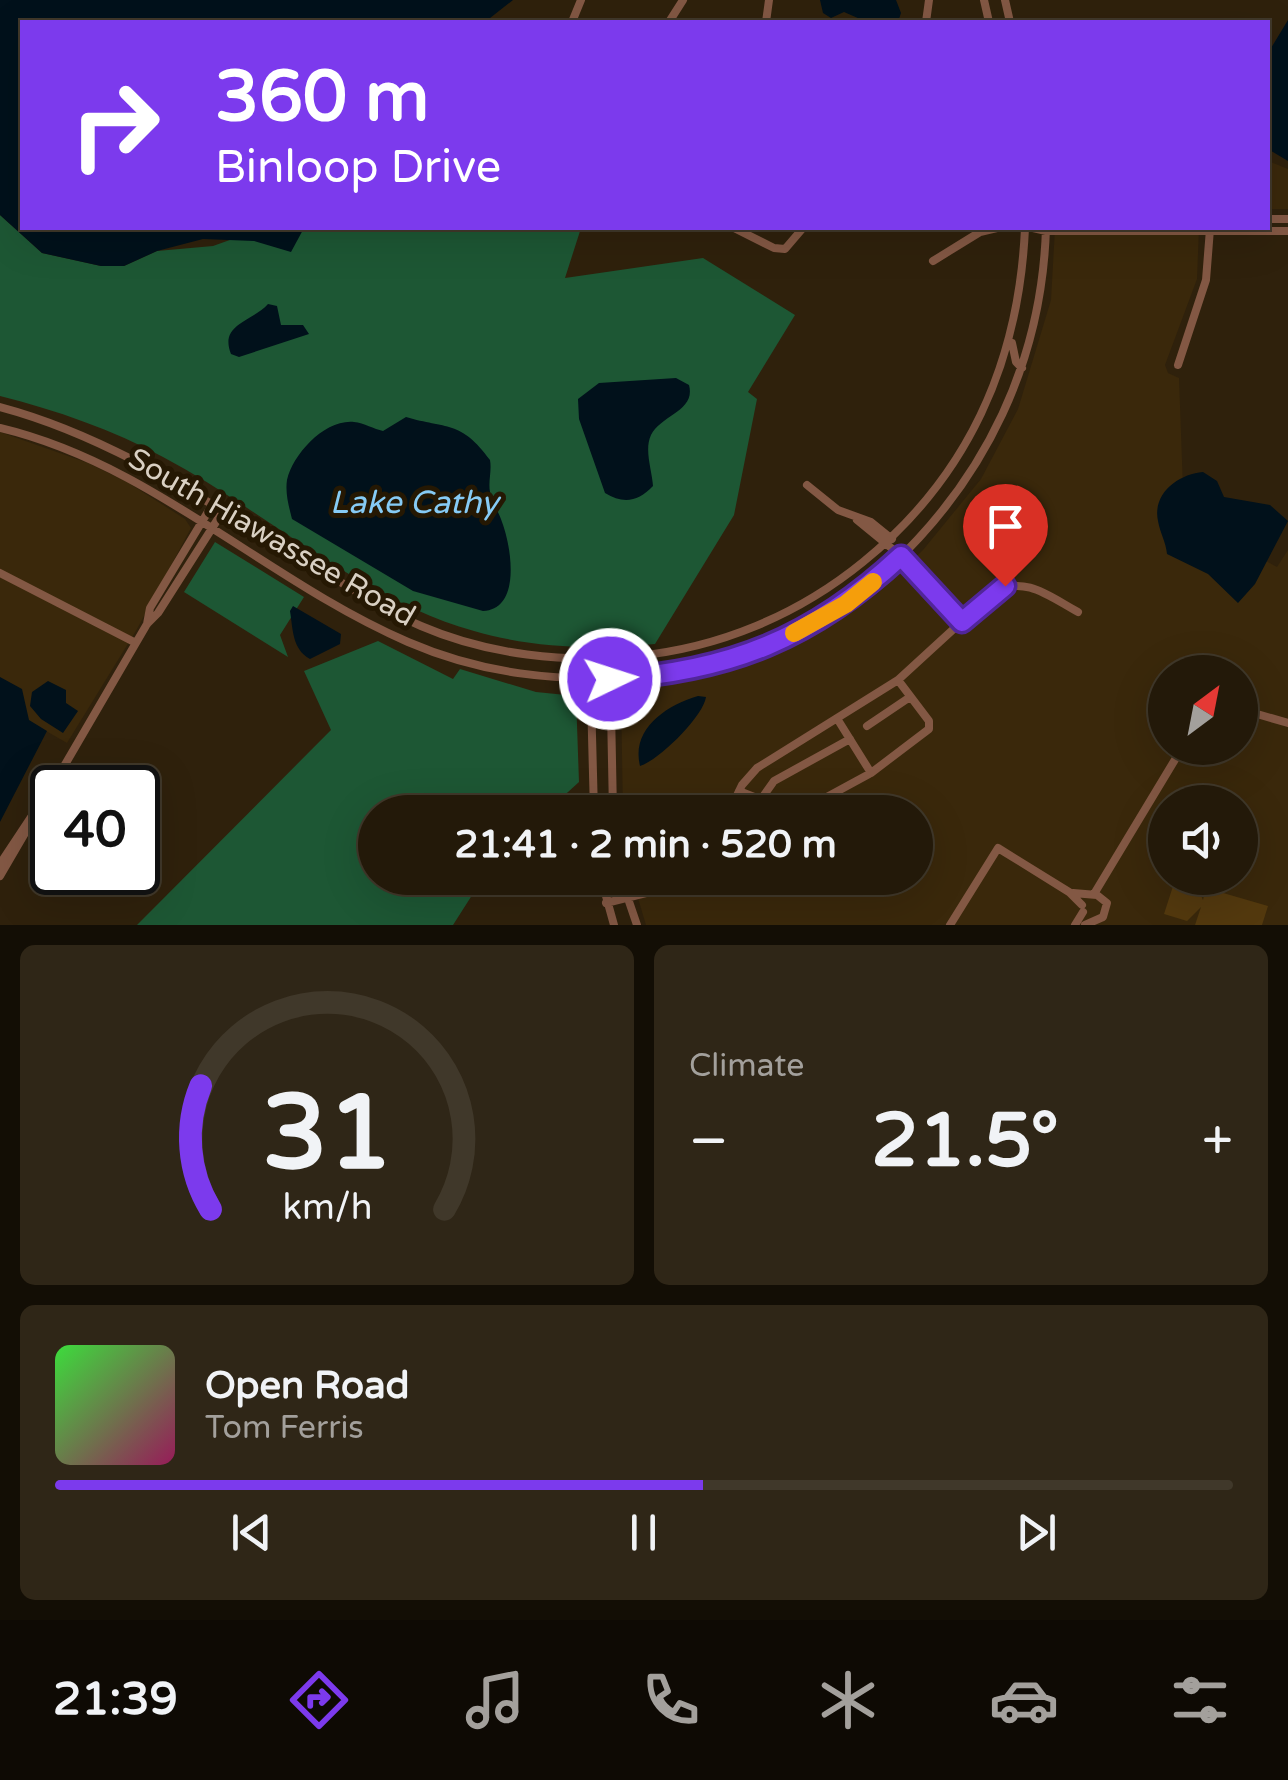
<!DOCTYPE html>
<meta charset="utf-8">
<style>
:root{--surface:#231909;--page:#2f2617;--text:#f1f3f6;--muted:#a3a09c;--line:#40382a;--accent:#7c3aed}
body{margin:0;font-family:"Varela Round",sans-serif;background:var(--page);color:var(--text);height:100vh;display:flex;flex-direction:column;font-size:38px;white-space:nowrap}
*{box-sizing:border-box;margin:0}
p{font-size:32px;color:var(--muted)}
.icon{flex:none;width:55px;height:55px;fill:none;stroke:currentColor;stroke-width:2;stroke-linecap:round;stroke-linejoin:round}
.map{position:relative;height:925px;overflow:hidden}
.side{display:flex;flex-direction:column;gap:20px;padding:20px;background:#130e05;flex:1}
.side>*{flex:none}
.banner{position:absolute;left:20px;top:20px;width:1250px;height:210px;border-radius:0px;box-shadow:0 10px 40px #0002,0 0 0 2px var(--line);background:#7c3aed;color:#fff;overflow:hidden}
.needle{width:65px;rotate:32deg}
.buttons{position:absolute;left:1148px;top:655px;display:grid;gap:20px}
.buttons a{display:grid;place-items:center;width:110px;height:110px;border-radius:50%;background:var(--surface);box-shadow:0 10px 40px #0002,0 0 0 2px var(--line);font-size:50px}
.speed{position:absolute;left:30px;top:765px;display:flex;gap:20px;font-size:50px;font-weight:700;text-align:center}
.speed>*{display:grid;place-content:center;width:130px;height:130px;border-radius:50%;background:var(--surface);box-shadow:0 10px 40px #0002,0 0 0 2px var(--line);line-height:1}
.speed .limit{border:5px solid #111;border-radius:15px;background:#fff;color:#111}
.pin{position:absolute;display:grid;place-items:center;width:85px;height:85px;color:#fff;margin:-102px -42px;border-radius:50% 50% 50% 0;rotate:-45deg;box-shadow:0 0 10px #0007}
.pin .icon{rotate:45deg}
.me{position:absolute;width:110px;margin:-55px;rotate:86deg;stroke-linejoin:round;filter:drop-shadow(0 0 8px #0008)}
.turn{display:flex;align-items:center;gap:35px;height:210px;padding:0 30px;font-size:45px}
.turn .icon{width:130px;height:130px;stroke-width:2.5}
.turn b{display:block;font-size:70px;line-height:85px}
.big{font-size:75px;font-weight:800;line-height:1.1}
.side .card{flex:1;display:flex;flex-direction:column;justify-content:center;gap:15px;min-width:0;padding:0 35px;border-radius:15px;background:var(--page)}
.side .dial{align-items:center;gap:0}
.dial svg{height:260px;overflow:visible;fill:none;stroke:var(--line);stroke-width:7;stroke-linecap:round;text-anchor:middle}
.dial text{fill:var(--text);stroke:none}
.song{display:flex;align-items:center;gap:30px}
.cover{width:120px;height:120px;border-radius:15px;background:linear-gradient(135deg,hsl(120 70% 55%),hsl(330 70% 35%))}
.played{height:10px;border-radius:5px;background:linear-gradient(90deg,var(--accent) 55%,var(--line) 55%)}
.keys{display:flex;justify-content:space-around;direction:ltr}
.heat{display:flex;justify-content:space-between;align-items:center;font-size:55px;direction:ltr}
.side .tiles{flex:1;display:grid;gap:20px;grid-template-columns:1fr 1fr}
.card:last-child{grid-column:span 2}
.trip{position:absolute;left:358px;top:795px;width:575px;height:100px;border-radius:50px;background:var(--surface);box-shadow:0 10px 40px #0002,0 0 0 2px var(--line);font-weight:800;line-height:100px;text-align:center}
.tab-bar{display:flex;height:160px;justify-content:space-around;align-items:center;background:#0e0a04;color:var(--muted)}
.tab-bar .icon{width:70px;height:70px}
.tab-bar .current{color:var(--accent)}
.tab-bar b{font-size:45px;color:var(--text)}
.map>svg:first-child{display:block}
.built{fill:#3a280b;fill-rule:evenodd}
.green{fill:#1d5734}
.water{fill:#01111b}
.building{fill:#53390e}
.lines{fill:none;stroke-linecap:round;stroke-linejoin:round}
.minor{stroke:#835844;stroke-width:8}
.route-casing{stroke:#51269a;stroke-width:25}
.route{stroke:#7c3aed;stroke-width:18}
.slow{stroke:#f59e0b;stroke-width:18}
.labels{text-anchor:middle;stroke-width:10;stroke-linejoin:round;paint-order:stroke}
.street-label{font-size:30px;fill:#d9d0c3;stroke:#251803}
.water-label{font-size:32px;font-style:italic;fill:#86cbf5;stroke:#251803}
</style>
<div class="map">
<svg width="1288" height="925" viewBox="0 0 1288 925">
<rect width="100%" height="100%" fill="#2f210c"/>
<path class="built" d="M 1268,161 L 1288,169 L 1288,209 L 1268,209 Z
M 1055,228 L 1199,228 L 1197,279 L 1165,365 L 1168,373 L 1179,378 L 1184,516 L 1277,567 L 1288,550 L 1288,925 L 646,925 L 632,878 L 915,878 L 915,812 L 623,812 L 621,697 L 629,689 L 748,663 L 814,634 L 878,593 L 923,550 L 981,479 L 1018,409 L 1051,300 ZM 1165,672 L 1240,672 L 1240,748 L 1165,748 ZM 1165,802 L 1240,802 L 1240,878 L 1165,878 Z
M 0,432 L 88,463 L 127,482 L 185,519 L 191,528 L 137,629 L 67,743 L 46,731 L 0,716 Z"/>
<path class="green" d="M 0,215 L 42,253 L 101,266 L 124,266 L 157,251 L 213,246 L 241,236 L 297,228 L 581,228 L 565,278 L 703,258 L 795,315 L 748,392 L 757,399 L 734,515 L 655,644 C 595,650 532,648 474,631 C 360,599 267,512 163,457 C 113,430 56,410 0,396 Z
M 215,542 L 304,597 L 280,635 L 288,657 L 184,592 Z
M 378,641 L 453,679 L 460,669 L 536,692 L 576,696 L 579,782 L 546,812 L 375,812 L 375,878 L 483,878 L 453,925 L 137,925 L 331,730 L 304,671 Z"/>
<path class="water" d="M 0,0 L 513,0 L 485,22 L 22,22 L 22,228 L 304,228 L 291,252 L 254,241 L 203,239 L 157,251 L 124,266 L 101,266 L 42,253 L 0,215 Z
M 820,0 L 896,0 L 901,13 L 898,22 L 867,22 L 844,12 L 831,18 L 823,13 Z
M 1288,20 L 1288,161 L 1268,149 L 1268,53 Z
M 268,304 L 277,306 L 281,325 L 303,325 L 309,334 L 239,357 L 231,354 C 219,324 252,322 268,304 Z
M 676,378 L 689,385 C 696,411 661,415 651,435 C 644,450 652,470 653,486 C 638,502 623,504 605,493 L 579,419 L 578,399 L 599,383 Z
M 406,417 C 446,429 461,420 490,460 C 492,471 488,481 490,492 C 492,503 499,512 502,522 C 512,549 521,609 483,611 L 413,591 L 292,519 C 289,507 285,493 287,480 C 293,454 325,419 354,422 C 364,423 374,429 383,431 Z
M 1203,472 L 1217,481 L 1224,497 L 1270,505 L 1288,521 L 1255,584 L 1238,603 L 1208,574 L 1167,554 C 1166,542 1160,533 1158,521 C 1152,493 1179,474 1203,472 Z
M 293,606 L 341,634 L 340,644 L 310,659 C 292,649 293,629 290,611 Z
M 0,677 L 22,689 L 29,720 L 47,731 L 0,822 Z
M 48,681 L 66,690 L 66,703 L 78,711 L 63,733 L 41,719 L 30,706 L 32,692 Z
M 698,696 L 706,697 C 703,717 659,760 640,766 C 631,729 665,706 698,696 Z"/>
<path class="building" d="M 1175,880 L 1196,885 L 1203,900 L 1206,888 L 1268,906 L 1262,925 L 1195,925 L 1201,907 L 1187,921 L 1164,914 Z"/>
<g class="lines">
<path class="minor" d="M 984,0 L 989,22
M 1005,0 L 1010,22
M 572,22 L 581,0
M 669,22 L 683,0
M 766,22 L 769,0
M 926,22 L 929,0
M 1268,219 L 1288,219
M 734,228 L 774,248 L 785,249 L 803,228
M 1033,228 L 1046,231 L 1288,231
M 933,261 L 980,232 L 997,228
M 1012,343 L 1016,362 L 1022,368
M 1178,365 L 1206,280 L 1210,229
M 0,407 C 113,437 210,504 309,563 C 346,585 382,609 421,626 C 488,655 565,663 636,656 C 719,648 798,615 863,562 C 968,477 1019,362 1025,228
M 0,428 C 152,464 267,581 408,642 C 482,674 557,682 637,677 C 730,671 820,631 889,568 C 986,478 1042,361 1046,228
M 807,485 L 838,510 L 871,522 L 892,539
M 857,520 L 901,556 L 962,622
M 0,573 L 136,643
M 147,624 L 150,608 L 212,505
M 590,659 L 594,812
M 610,659 L 613,812
M 1240,709 L 1288,723
M 867,726 L 910,697
M 871,773 L 929,729 L 929,721 L 898,680
M 739,791 L 777,806 L 782,812
M 729,812 L 742,785 L 757,768 L 898,680 L 994,592 C 1025,575 1050,597 1078,612
M 752,812 L 774,781 L 850,739
M 830,812 L 825,798 L 871,773 L 838,720
M 0,864 L 53,784
M 0,876 L 147,624 L 158,613 L 223,511
M 601,878 L 614,925
M 621,878 L 637,925
M 1073,893 L 1097,895 L 1107,903 L 1103,917 L 1085,925
M 1094,894 L 1182,748
M 606,903 L 674,886 L 688,878
M 950,925 L 998,848 L 1069,892 L 1082,905
M 1075,925 L 1083,912"/>
</g>
<g class="lines">
<defs>
<path id="route" d="M 610,679 C 729,672 813,638 901,556 L 962,622 L 1005,586"/>
</defs>
<use href="#route" class="route-casing"/>
<use href="#route" class="route"/>
<path class="slow" d="M 794,633 L 846,604 L 873,582"/>
</g>
<g class="labels">
<g class="street-label">
<text transform="translate(272 537) rotate(30)" y="10">South Hiawassee Road</text>
</g>
<g class="water-label">
<text x="414" y="513">Lake Cathy</text>
</g>
</g>
</svg>
<div class="buttons">
<a><svg class="needle" viewBox="-14 -14 28 28"><path d="M0-13l5 13h-10z" fill="#e53935"/><path d="M0 13l5-13h-10z" fill="#a3a09c"/></svg></a>
<a><svg class="icon" aria-label="sound" viewBox="0 0 24 24"><path d="M4 9h4l5-4v14l-5-4H4zM17 9q2 3 0 6"/></svg></a>
</div>
<div class="speed"><div class="limit">40</div></div>
<div class="pin" style="left:1005px;top:586px;background:#d93025"><svg class="icon" aria-label="arrive" viewBox="0 0 24 24"><path d="M6 21V4h12l-3 4 3 4H6"/></svg></div>
<svg class="me" style="left:610px;top:679px" viewBox="-20 -20 40 40"><circle r="17" fill="#7c3aed" stroke="#fff" stroke-width="3"/><path d="M0-11L8 9 0 5-8 9z" fill="#fff"/></svg>
<div class="trip">21:41 · 2 min · 520 m</div>
<div class="banner">
<div class="turn"><svg class="icon" aria-label="right" viewBox="0 0 24 24"><path d="M7 20v-9h11M14 6l5 5-5 5"/></svg><div><b>360 m</b>Binloop Drive</div></div>
</div>
</div>
<section class="side">
<div class="tiles">
<div class="card dial"><svg viewBox="0 0 100 80">
<path d="M14 69A42 42 0 1 1 86 69"/>
<path d="M14 69A42 42 0 0 1 11 31" stroke="#7c3aed"/>
<text x="50" y="56" font-size="32" font-weight="700">31</text>
<text x="50" y="72" font-size="11">km/h</text>
</svg></div>
<div class="card"><p>Climate</p>
<div class="heat"><a>−</a><b class="big">21.5°</b><a>+</a></div>
</div>
<div class="card">
<div class="song"><i class="cover"></i><div><b>Open Road</b><p>Tom Ferris</p></div></div>
<div class="played"></div>
<div class="keys"><svg class="icon" aria-label="previous" viewBox="0 0 24 24"><path d="M18 5L8 12l10 7zM5 5v14"/></svg><svg class="icon" aria-label="pause" viewBox="0 0 24 24"><path d="M8 5v14M16 5v14"/></svg><svg class="icon" aria-label="next" viewBox="0 0 24 24"><path d="M6 5l10 7-10 7zM19 5v14"/></svg></div>
</div>
</div>
</section>
<nav class="tab-bar">
<b>21:39</b>
<svg class="icon current" aria-label="directions" viewBox="0 0 24 24"><path d="M12 3l9 9-9 9-9-9zM9 14v-3h6M13 9l2 2-2 2"/></svg>
<svg class="icon" aria-label="music" viewBox="0 0 24 24"><path d="M9 18V5l10-2v13"/><circle cx="6" cy="18" r="3"/><circle cx="16" cy="16" r="3"/></svg>
<svg class="icon" aria-label="phone" viewBox="0 0 24 24"><path d="M5 4h4l2 5-3 2q2 4 5 5l2-3 5 2v4C11 20 4 13 5 4z"/></svg>
<svg class="icon" aria-label="climate" viewBox="0 0 24 24"><path d="M12 3v18M4 7l16 10M4 17L20 7"/></svg>
<svg class="icon" aria-label="car" viewBox="0 0 24 24"><path d="M5 17H2v-5l4-1 3-4h7l3 4 3 1v5h-3M9 17h6M6 11h13"/><circle cx="7" cy="17" r="2"/><circle cx="17" cy="17" r="2"/></svg>
<svg class="icon" aria-label="filters" viewBox="0 0 24 24"><path d="M4 7h16M4 17h16"/><circle cx="9" cy="7" r="2"/><circle cx="15" cy="17" r="2"/></svg>
</nav>
